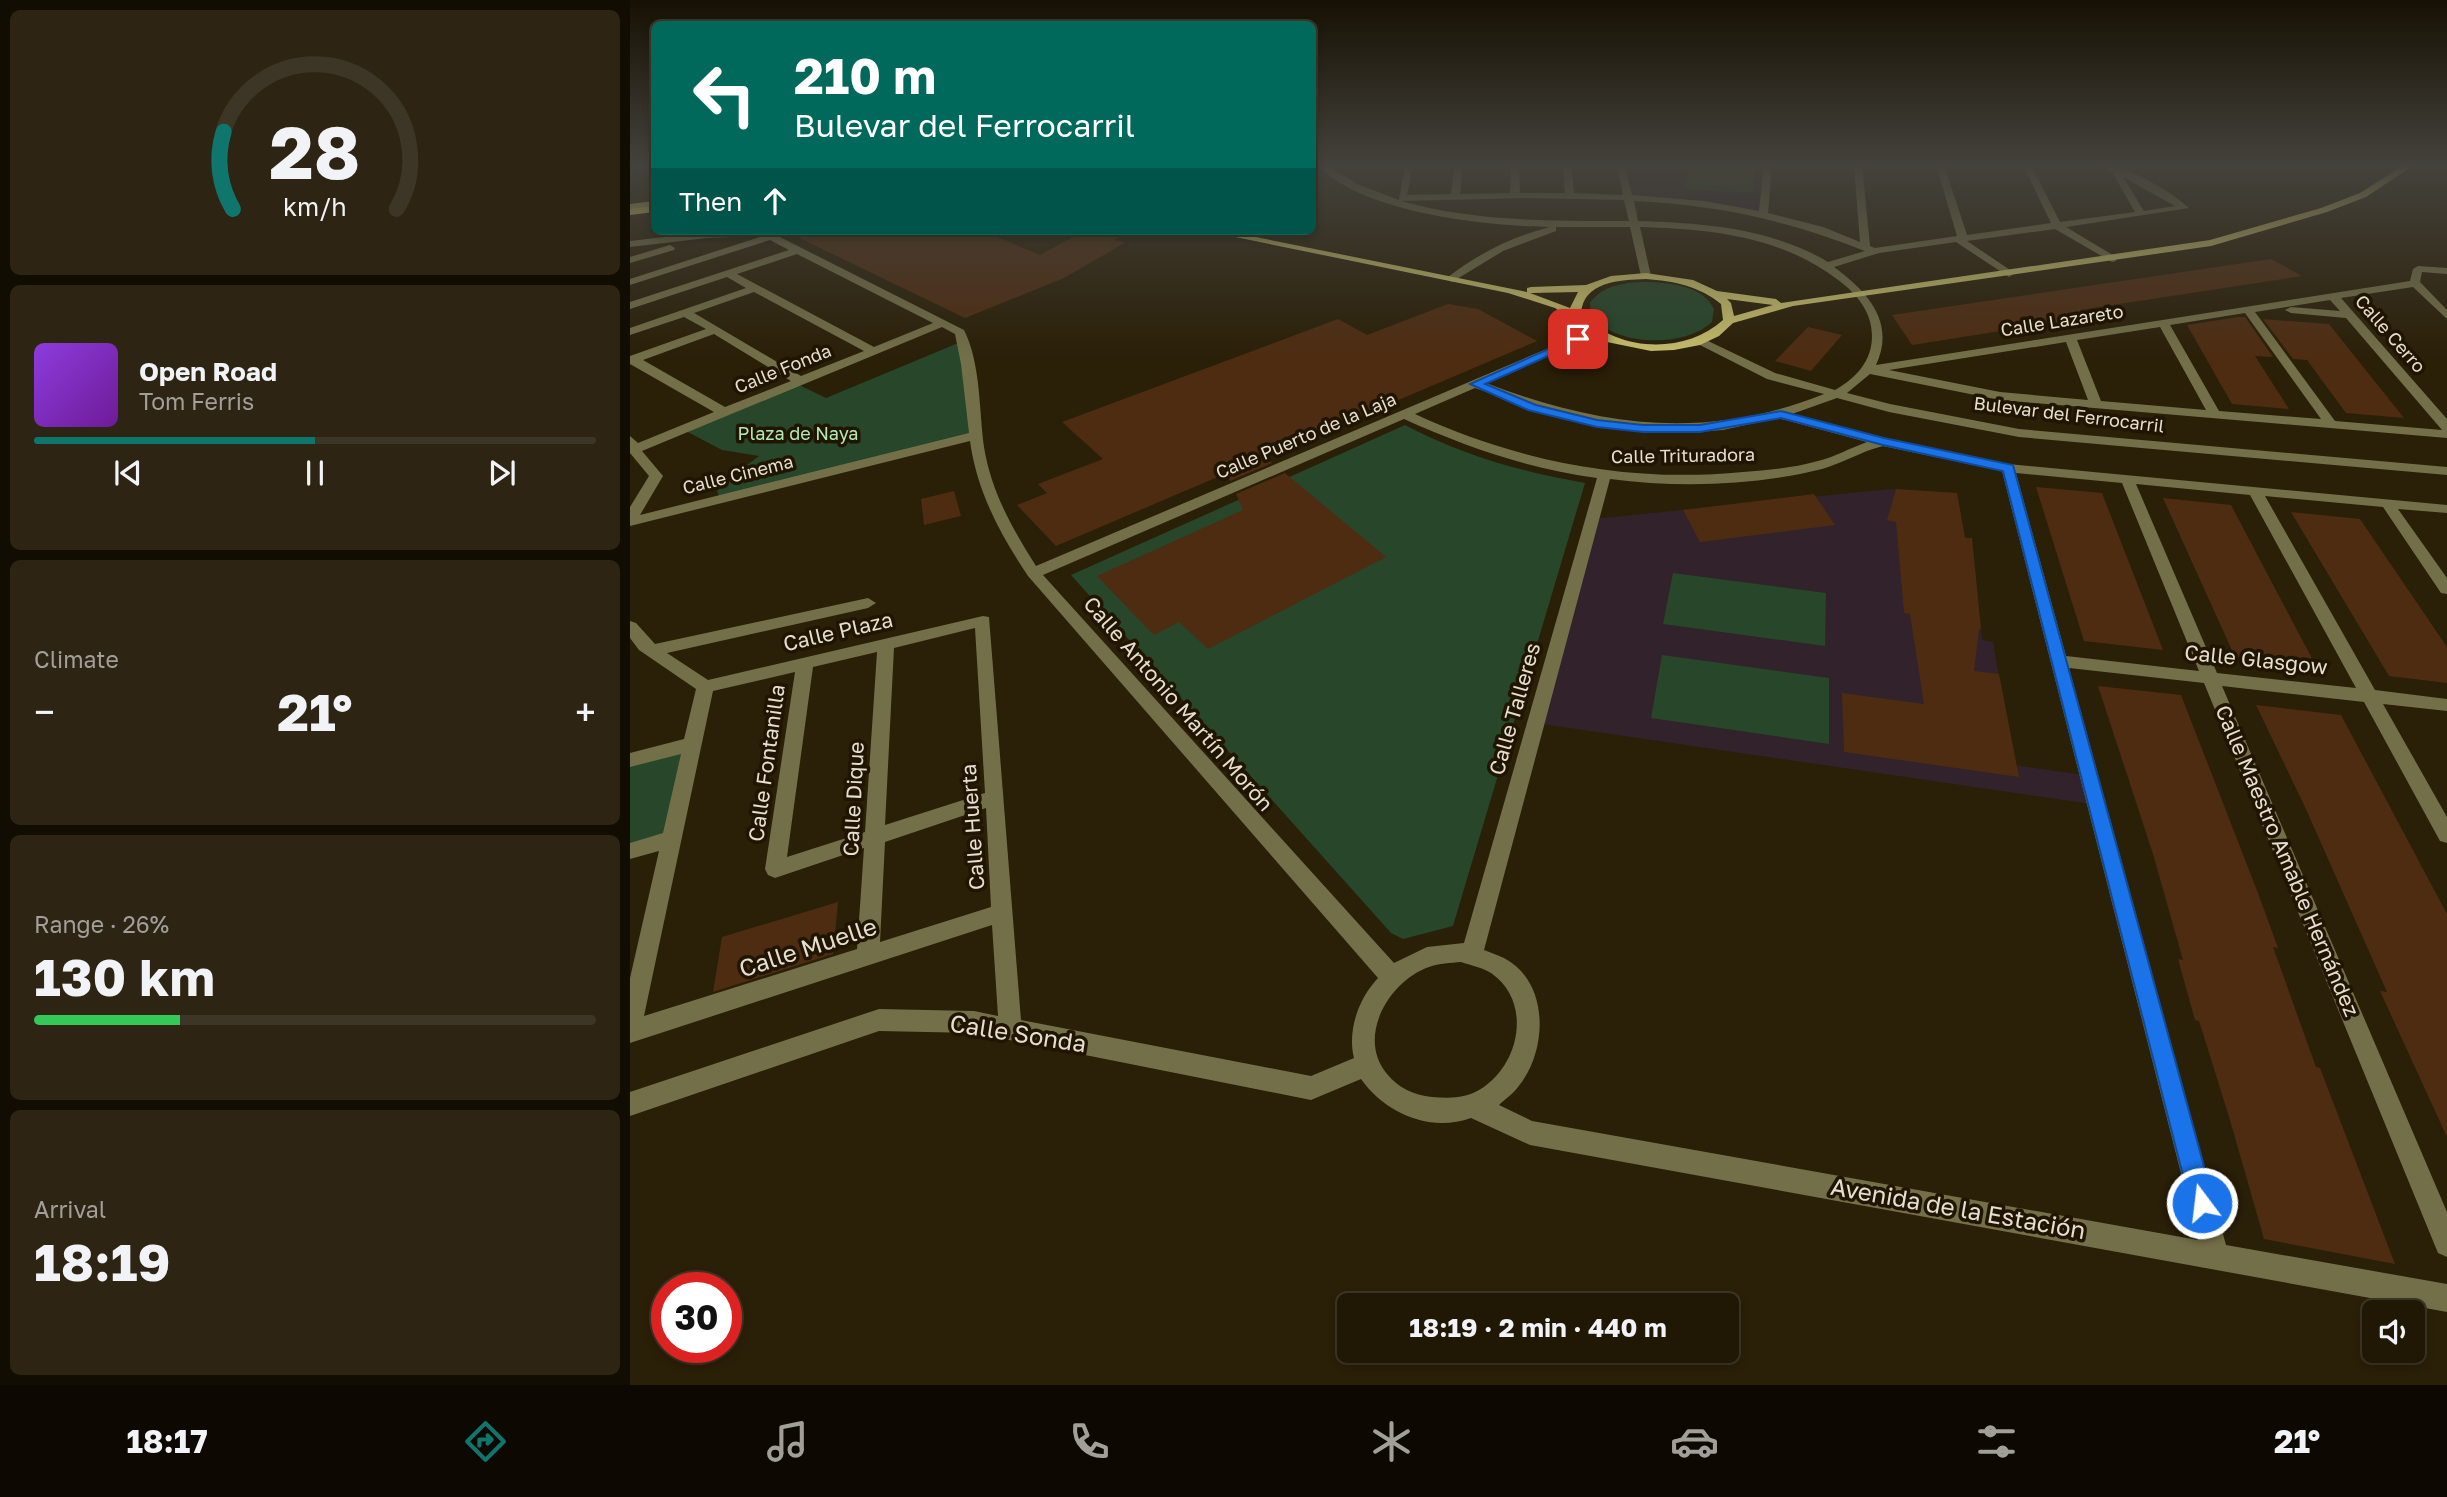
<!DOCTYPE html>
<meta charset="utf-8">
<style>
:root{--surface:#201705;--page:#2d2413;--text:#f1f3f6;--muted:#a29f9a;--line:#3d3627;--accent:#0f766e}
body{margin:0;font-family:"Golos Text",sans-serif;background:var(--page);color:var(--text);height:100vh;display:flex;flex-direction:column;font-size:26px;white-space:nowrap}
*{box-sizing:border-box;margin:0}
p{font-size:23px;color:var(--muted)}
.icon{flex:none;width:38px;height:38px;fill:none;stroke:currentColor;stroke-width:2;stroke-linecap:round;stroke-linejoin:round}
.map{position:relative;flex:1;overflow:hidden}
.panel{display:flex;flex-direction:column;gap:10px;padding:10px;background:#120d03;width:630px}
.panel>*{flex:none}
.hud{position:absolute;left:21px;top:21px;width:665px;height:214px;border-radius:10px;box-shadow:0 4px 10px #0003,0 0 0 2px var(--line);background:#00695c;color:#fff;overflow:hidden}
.tools{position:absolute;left:1732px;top:1300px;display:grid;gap:14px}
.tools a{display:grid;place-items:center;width:63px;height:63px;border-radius:10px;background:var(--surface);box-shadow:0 4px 10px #0003,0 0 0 2px var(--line);font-size:35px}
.speed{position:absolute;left:21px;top:1272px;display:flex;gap:14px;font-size:35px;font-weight:700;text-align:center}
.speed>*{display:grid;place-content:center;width:91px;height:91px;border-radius:50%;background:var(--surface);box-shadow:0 4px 10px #0003,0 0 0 2px var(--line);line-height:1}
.speed .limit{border:10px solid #d22;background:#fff;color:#111}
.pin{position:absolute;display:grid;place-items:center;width:60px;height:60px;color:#fff;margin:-30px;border-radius:14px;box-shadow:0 4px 10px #0006}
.me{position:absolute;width:77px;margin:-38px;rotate:345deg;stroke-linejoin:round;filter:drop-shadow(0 0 5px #0008)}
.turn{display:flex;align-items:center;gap:24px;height:147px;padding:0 28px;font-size:32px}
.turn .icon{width:91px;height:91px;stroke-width:2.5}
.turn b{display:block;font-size:49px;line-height:60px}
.then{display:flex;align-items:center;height:66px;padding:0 28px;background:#0003;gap:14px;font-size:26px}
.big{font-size:52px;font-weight:700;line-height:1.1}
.panel .tile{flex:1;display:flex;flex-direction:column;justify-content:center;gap:10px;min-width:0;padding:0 24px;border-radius:10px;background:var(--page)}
.panel .dial{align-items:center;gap:0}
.dial svg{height:182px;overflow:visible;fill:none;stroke:var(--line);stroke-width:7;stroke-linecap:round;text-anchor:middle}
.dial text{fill:var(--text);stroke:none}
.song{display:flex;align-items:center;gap:21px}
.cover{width:84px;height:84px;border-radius:10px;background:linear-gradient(135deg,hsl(270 70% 55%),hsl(280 70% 35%))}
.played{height:7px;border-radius:4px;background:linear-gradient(90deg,var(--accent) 50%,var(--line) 50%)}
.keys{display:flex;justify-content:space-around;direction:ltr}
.heat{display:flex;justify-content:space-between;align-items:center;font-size:38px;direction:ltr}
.charge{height:10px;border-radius:5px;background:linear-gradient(90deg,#34c759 26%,var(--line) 0)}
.trip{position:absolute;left:707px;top:1293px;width:402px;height:70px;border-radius:10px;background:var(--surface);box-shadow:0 4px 10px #0003,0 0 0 2px var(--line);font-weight:700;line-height:70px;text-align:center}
.dock{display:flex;height:112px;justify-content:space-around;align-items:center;background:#0d0902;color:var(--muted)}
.dock .icon{width:49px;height:49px}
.dock .selected{color:var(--accent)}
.dock b{font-size:32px;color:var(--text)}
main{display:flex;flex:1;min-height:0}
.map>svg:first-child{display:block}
.education{fill:#32222b}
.green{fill:#27462a}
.building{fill:#4e2c11}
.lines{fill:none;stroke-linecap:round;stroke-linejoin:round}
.minor{fill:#736f48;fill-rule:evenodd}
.major{fill:#c7be6b;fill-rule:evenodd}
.highway{fill:#e9dd78;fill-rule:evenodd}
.route{fill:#1a73e8;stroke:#114b97;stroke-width:2}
.labels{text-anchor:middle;stroke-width:7;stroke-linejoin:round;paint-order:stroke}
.far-street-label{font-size:18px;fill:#e6dfd1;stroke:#201500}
.far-park-label{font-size:18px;fill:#b1eab4;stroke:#201500}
.street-label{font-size:21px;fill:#e6dfd1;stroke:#201500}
.near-street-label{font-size:24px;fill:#e6dfd1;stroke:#201500}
</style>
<main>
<section class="panel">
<div class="tile dial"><svg viewBox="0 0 100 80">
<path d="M14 69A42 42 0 1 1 86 69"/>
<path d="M14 69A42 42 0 0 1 10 35" stroke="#0f766e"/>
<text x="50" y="56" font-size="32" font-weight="700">28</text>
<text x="50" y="72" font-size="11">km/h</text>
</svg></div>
<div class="tile">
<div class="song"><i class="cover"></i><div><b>Open Road</b><p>Tom Ferris</p></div></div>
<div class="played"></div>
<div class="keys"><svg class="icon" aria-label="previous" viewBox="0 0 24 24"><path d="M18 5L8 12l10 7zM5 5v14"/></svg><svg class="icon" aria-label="pause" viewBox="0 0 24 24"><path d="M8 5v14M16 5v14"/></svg><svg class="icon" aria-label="next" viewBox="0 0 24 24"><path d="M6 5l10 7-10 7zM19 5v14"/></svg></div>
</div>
<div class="tile"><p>Climate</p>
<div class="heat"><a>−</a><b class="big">21°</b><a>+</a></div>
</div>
<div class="tile"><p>Range · 26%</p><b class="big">130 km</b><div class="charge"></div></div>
<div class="tile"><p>Arrival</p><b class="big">18:19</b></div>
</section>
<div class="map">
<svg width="1817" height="1385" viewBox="0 0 1817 1385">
<rect width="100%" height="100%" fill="#2a1f07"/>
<path class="education" d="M 991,165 L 1138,165 L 1133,213 L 999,197 Z
M 1260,489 L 1327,493 L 1335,537 L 1342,538 L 1352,640 L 1363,642 L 1384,765 L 1460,776 L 1468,805 L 905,723 L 963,519 Z"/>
<path class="green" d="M 1058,165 L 1125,165 L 1124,193 L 1054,189 Z
M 1019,282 C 1041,283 1073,286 1084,309 L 1082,322 C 1055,348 984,347 961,315 L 960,303 C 973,284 998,282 1019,282 Z
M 333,341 L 348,435 L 90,499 L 86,488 L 129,456 L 92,450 L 52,429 L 165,383 L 196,398 Z
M 775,425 C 832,455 891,472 955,483 L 823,926 L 773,939 L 761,933 L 441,575 Z
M 1043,573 L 1196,593 L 1195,646 L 1033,624 Z
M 1032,655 L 1199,678 L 1199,744 L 1021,718 Z
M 62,744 L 41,839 L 0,851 L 0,760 Z"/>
<path class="building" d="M 155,231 L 353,231 L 410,255 L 449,234 L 500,231 L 484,240 L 496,242 L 434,278 L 335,318 Z
M 1641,259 L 1672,276 L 1450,310 L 1460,317 L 1282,345 L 1262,315 Z
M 818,304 L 848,309 L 907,341 L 635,457 L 642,463 L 600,481 L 597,473 L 426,546 L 387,505 L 417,493 L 408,484 L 473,459 L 432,422 L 708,319 L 737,335 Z
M 1608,317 L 1615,317 L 1643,357 L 1625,356 L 1659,409 L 1602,404 L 1557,325 Z
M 1633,319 L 1699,324 L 1774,418 L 1716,413 L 1677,360 L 1663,359 Z
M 1178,327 L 1212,335 L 1181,371 L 1145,361 Z
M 655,473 L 756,557 L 578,649 L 549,622 L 524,635 L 467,576 L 613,510 L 606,494 Z
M 1406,487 L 1472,493 L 1533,650 L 1454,641 Z
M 1266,489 L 1327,493 L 1335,538 L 1342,538 L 1351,629 L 1349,629 L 1344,671 L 1369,674 L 1389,777 L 1214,752 L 1212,693 L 1294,704 L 1280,614 L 1274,613 L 1266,522 L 1257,520 Z
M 324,491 L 331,516 L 294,525 L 291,499 Z
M 1184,494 L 1205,525 L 1070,542 L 1053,510 Z
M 1533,498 L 1601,505 L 1686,666 L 1605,657 Z
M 1661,512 L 1730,519 L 1817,647 L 1817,683 L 1759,676 Z
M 1468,686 L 1551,695 L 1628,893 L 1648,948 L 1643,947 L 1686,1067 L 1690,1068 L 1765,1264 L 1634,1239 L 1600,1120 L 1569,1021 L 1565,1020 L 1548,959 L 1553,960 L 1523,854 Z
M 1626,705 L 1711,715 L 1817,914 L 1817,1137 L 1750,991 L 1757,992 L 1675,807 Z
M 208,902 L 203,954 L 83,992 L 92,937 Z"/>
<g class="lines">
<path class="minor" d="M 688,165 L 697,165 L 727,184 L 769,200 L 775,165 L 783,165 L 777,195 L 821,194 L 825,165 L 833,165 L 830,194 L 880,193 L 881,165 L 889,165 L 890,193 L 935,193 L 933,165 L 941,165 L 944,193 L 993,195 L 987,165 L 995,165 L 1002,195 L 1074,201 L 1129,211 L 1134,165 L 1142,165 L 1138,213 L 1193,227 L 1230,242 L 1224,165 L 1232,165 L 1240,246 L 1245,248 L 1327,236 L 1306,165 L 1314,165 L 1337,235 L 1421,223 L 1393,165 L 1401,165 L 1430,222 L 1505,212 L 1482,172 L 1466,165 C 1497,165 1536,188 1559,208 L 1436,227 L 1486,257 L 1486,261 L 1482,262 L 1425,229 L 1337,241 L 1383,272 L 1384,274 L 1379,277 L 1326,242 L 1249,253 L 1204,267 C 1237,291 1266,322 1246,365 L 1780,281 L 1783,269 L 1788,266 L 1817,268 L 1817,274 L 1792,272 L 1790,282 L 1817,310 L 1817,319 L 1783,287 L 1711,298 L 1817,419 L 1817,438 L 1370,400 L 1240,374 L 1217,393 L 1260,404 L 1389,429 L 1817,467 L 1817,475 L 1389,437 L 1259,412 L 1207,398 L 1162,414 L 1254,438 L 1378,464 L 1817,505 L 1817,513 L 1768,509 L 1817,578 L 1817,594 L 1811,593 L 1753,507 L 1635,496 L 1745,690 L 1817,699 L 1817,711 L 1753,704 L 1817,817 L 1817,843 L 1810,841 L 1734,702 L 1592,686 L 1817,1212 L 1817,1257 L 1808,1253 L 1574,683 L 1439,668 L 1596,1245 L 1817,1284 L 1817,1312 L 900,1145 L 841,1118 C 800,1133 755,1113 731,1079 L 681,1100 L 344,1033 L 249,1031 L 0,1116 L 0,1092 L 249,1009 L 344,1011 L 368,1016 L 362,925 L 0,1043 L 0,978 L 29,851 L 0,859 L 0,843 L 33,833 L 51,754 L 0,767 L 0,753 L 54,739 L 66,689 L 9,650 L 0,638 L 0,621 L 6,623 L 25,644 L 238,598 L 246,603 L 238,608 L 37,653 L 78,680 L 353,616 L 359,617 L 391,1020 L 681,1076 L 724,1058 C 717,1030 729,998 748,978 L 398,576 C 370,534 347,492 340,441 L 0,526 L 0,507 L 19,476 L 0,453 L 0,436 L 8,443 L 84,412 L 0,364 L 0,356 L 76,329 L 54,317 L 0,335 L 0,328 L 116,288 L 97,277 L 0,309 L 0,302 L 159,250 L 140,240 L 0,285 L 0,279 L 133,236 L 77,238 L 0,247 L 0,241 L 77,232 L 138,231 L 334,330 C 351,364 349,411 354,447 C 361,491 382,528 406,566 L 959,331 L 969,333 L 856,383 C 971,427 1077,441 1194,394 L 1137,379 L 1066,343 L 1066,339 L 1074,339 L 1145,373 L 1205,390 C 1226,378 1242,361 1242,336 C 1242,311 1226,293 1207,279 C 1150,236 1080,229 1010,227 L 1021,276 L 1016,279 L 1011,276 L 1000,227 L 926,227 L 926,231 L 873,251 L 822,282 L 817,279 L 818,277 C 849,253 882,237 920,227 C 857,226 731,213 688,165 ZM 1493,177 L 1545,206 L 1514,211 ZM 897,198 L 994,200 L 999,221 C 922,221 846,222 771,201 ZM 1004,201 C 1084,204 1160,221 1235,251 L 1198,262 C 1141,228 1073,223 1008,221 ZM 167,254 L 303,323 L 244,347 L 107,274 ZM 124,292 L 234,351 L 171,376 L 64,313 ZM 1700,300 L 1710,311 L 1661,307 L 1655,310 L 1661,313 L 1716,318 L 1812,430 L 1705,421 L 1625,312 ZM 1615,313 L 1691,419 L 1589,411 L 1540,325 ZM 312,327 L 325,334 L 331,364 L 339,433 L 10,515 L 33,476 L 12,451 ZM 1530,327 L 1576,410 L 1471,401 L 1447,340 ZM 84,334 L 161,381 L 95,407 L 13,360 ZM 1436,342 L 1458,400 L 1370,392 L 1259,370 ZM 845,388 L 923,415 L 969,425 L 1052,433 L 1093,430 L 1148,418 L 1237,442 C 1220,448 1205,457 1188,461 C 1163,468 1138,470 1113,472 C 999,483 889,462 785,414 ZM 774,419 C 836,447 899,469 967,478 L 834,943 L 797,947 L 764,963 L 413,575 ZM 1253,446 L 1372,471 L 1568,1240 L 902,1121 L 869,1105 C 875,1099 883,1094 888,1087 C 918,1051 920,982 874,958 C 868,955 861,953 854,950 L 980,479 C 1049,488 1124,486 1192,469 C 1213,463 1232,451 1253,446 ZM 1386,473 L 1492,483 L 1569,671 L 1436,656 ZM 1506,484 L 1620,495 L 1726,688 L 1587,673 ZM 345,628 L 355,793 L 255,825 L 264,648 ZM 247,652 L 235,832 L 157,857 L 183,667 ZM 165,672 L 135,869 L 138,875 L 145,878 L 234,848 L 227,949 L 14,1016 L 83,691 ZM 356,808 L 361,907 L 250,942 L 255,842 ZM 831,962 C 840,965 853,968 861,973 C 903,1002 890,1066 849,1090 C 834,1099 819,1098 802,1097 C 783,1095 769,1088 757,1074 C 726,1037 759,981 799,967 C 809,963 821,963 831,962 Z
M 40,245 L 45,248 L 44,250 L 0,263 L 0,257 Z"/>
<path class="major" d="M 1774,165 L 1784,165 L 1736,197 L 1697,212 L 1581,246 L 1163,306 L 1103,323 L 1089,336 L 1070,345 L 1044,350 L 1021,351 L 972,341 L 925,308 L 878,293 L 576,231 L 596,231 L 897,292 L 897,288 L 901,287 L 956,285 L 981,276 L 1016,273 L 1063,280 L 1087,291 L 1146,299 L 1151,303 L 1580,240 L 1691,208 L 1730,193 ZM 1016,279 C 1044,281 1069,286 1091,304 L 1093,320 C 1054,355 988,352 951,314 C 953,281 990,280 1016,279 ZM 948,292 L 940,308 L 900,293 L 901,293 ZM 1097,299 L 1143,305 L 1104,316 L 1101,303 Z
M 24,201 L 24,207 L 0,210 L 0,204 Z"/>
<path class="highway" d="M 24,206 L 24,212 L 0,215 L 0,209 Z"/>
</g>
<linearGradient id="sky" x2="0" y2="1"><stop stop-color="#171104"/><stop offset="0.46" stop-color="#44423c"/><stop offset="1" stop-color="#44423c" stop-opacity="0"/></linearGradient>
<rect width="1817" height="359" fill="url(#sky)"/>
<path class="route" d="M 948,336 L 952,337 L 952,341 L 855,384 L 906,405 L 967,420 L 1013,425 L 1070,425 L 1151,411 L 1254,438 L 1383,465 L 1584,1203 L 1580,1211 L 1572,1214 L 1563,1211 L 1560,1203 L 1373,471 L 1253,445 L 1151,418 L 1070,432 L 1013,432 L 967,427 L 898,410 L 840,384 Z"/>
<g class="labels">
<g class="far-street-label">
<text transform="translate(1432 321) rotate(-9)" y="6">Calle Lazareto</text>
<text transform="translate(1760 334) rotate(49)" y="6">Calle Cerro</text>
<text transform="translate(153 369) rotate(-22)" y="6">Calle Fonda</text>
<text transform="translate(1439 415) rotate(7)" y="6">Bulevar del Ferrocarril</text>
<text transform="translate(676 436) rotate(-23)" y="6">Calle Puerto de la Laja</text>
<text transform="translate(1053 456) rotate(-1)" y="6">Calle Trituradora</text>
<text transform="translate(108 475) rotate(-14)" y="6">Calle Cinema</text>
</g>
<g class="far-park-label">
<text x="168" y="440">Plaza de Naya</text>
</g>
<g class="street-label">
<text transform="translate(208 632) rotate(-13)" y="7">Calle Plaza</text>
<text transform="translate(1626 660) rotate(6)" y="7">Calle Glasgow</text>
<text transform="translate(548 704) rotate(49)" y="7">Calle Antonio Martín Morón</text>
<text transform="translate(885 709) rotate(-74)" y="7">Calle Talleres</text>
<text transform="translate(137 763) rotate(-82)" y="7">Calle Fontanilla</text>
<text transform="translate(224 799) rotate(-87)" y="7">Calle Dique</text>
<text transform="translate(343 827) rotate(-94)" y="7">Calle Huerta</text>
<text transform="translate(1657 861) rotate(67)" y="7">Calle Maestro Amable Hernández</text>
</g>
<g class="near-street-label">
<text transform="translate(178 948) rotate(-18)" y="8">Calle Muelle</text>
<text transform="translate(388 1034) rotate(9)" y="8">Calle Sonda</text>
<text transform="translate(1328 1209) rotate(10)" y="8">Avenida de la Estación</text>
</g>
</g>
</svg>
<div class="tools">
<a><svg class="icon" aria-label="sound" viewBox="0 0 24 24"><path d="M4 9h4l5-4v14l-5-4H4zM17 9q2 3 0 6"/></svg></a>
</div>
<div class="speed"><div class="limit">30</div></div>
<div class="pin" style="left:948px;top:339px;background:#d93025"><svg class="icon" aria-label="arrive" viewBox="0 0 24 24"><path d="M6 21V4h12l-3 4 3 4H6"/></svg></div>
<svg class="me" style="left:1572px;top:1203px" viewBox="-20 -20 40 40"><circle r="17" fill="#1a73e8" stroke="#fff" stroke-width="3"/><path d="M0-11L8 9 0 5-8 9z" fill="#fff"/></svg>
<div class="trip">18:19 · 2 min · 440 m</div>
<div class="hud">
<div class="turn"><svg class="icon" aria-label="left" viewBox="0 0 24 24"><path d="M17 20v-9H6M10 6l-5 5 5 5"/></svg><div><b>210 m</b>Bulevar del Ferrocarril</div></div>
<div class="then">Then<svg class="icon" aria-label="ahead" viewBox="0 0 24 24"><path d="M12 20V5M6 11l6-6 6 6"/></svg></div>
</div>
</div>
</main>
<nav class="dock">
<b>18:17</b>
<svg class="icon selected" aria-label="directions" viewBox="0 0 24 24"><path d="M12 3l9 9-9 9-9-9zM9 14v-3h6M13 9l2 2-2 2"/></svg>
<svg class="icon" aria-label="music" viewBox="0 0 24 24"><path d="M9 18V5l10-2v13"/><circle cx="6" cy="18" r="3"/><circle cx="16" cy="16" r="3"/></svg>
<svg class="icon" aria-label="phone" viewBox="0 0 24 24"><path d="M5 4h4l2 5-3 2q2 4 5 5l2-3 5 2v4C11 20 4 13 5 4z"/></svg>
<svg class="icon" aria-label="climate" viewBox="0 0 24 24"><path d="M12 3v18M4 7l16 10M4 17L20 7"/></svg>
<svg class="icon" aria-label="car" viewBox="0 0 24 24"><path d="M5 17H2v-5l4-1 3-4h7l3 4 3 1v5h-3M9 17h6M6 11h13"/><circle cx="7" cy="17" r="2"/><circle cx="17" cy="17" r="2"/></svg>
<svg class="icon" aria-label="filters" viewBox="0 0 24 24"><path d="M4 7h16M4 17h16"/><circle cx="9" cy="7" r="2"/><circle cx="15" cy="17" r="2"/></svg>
<b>21°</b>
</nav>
